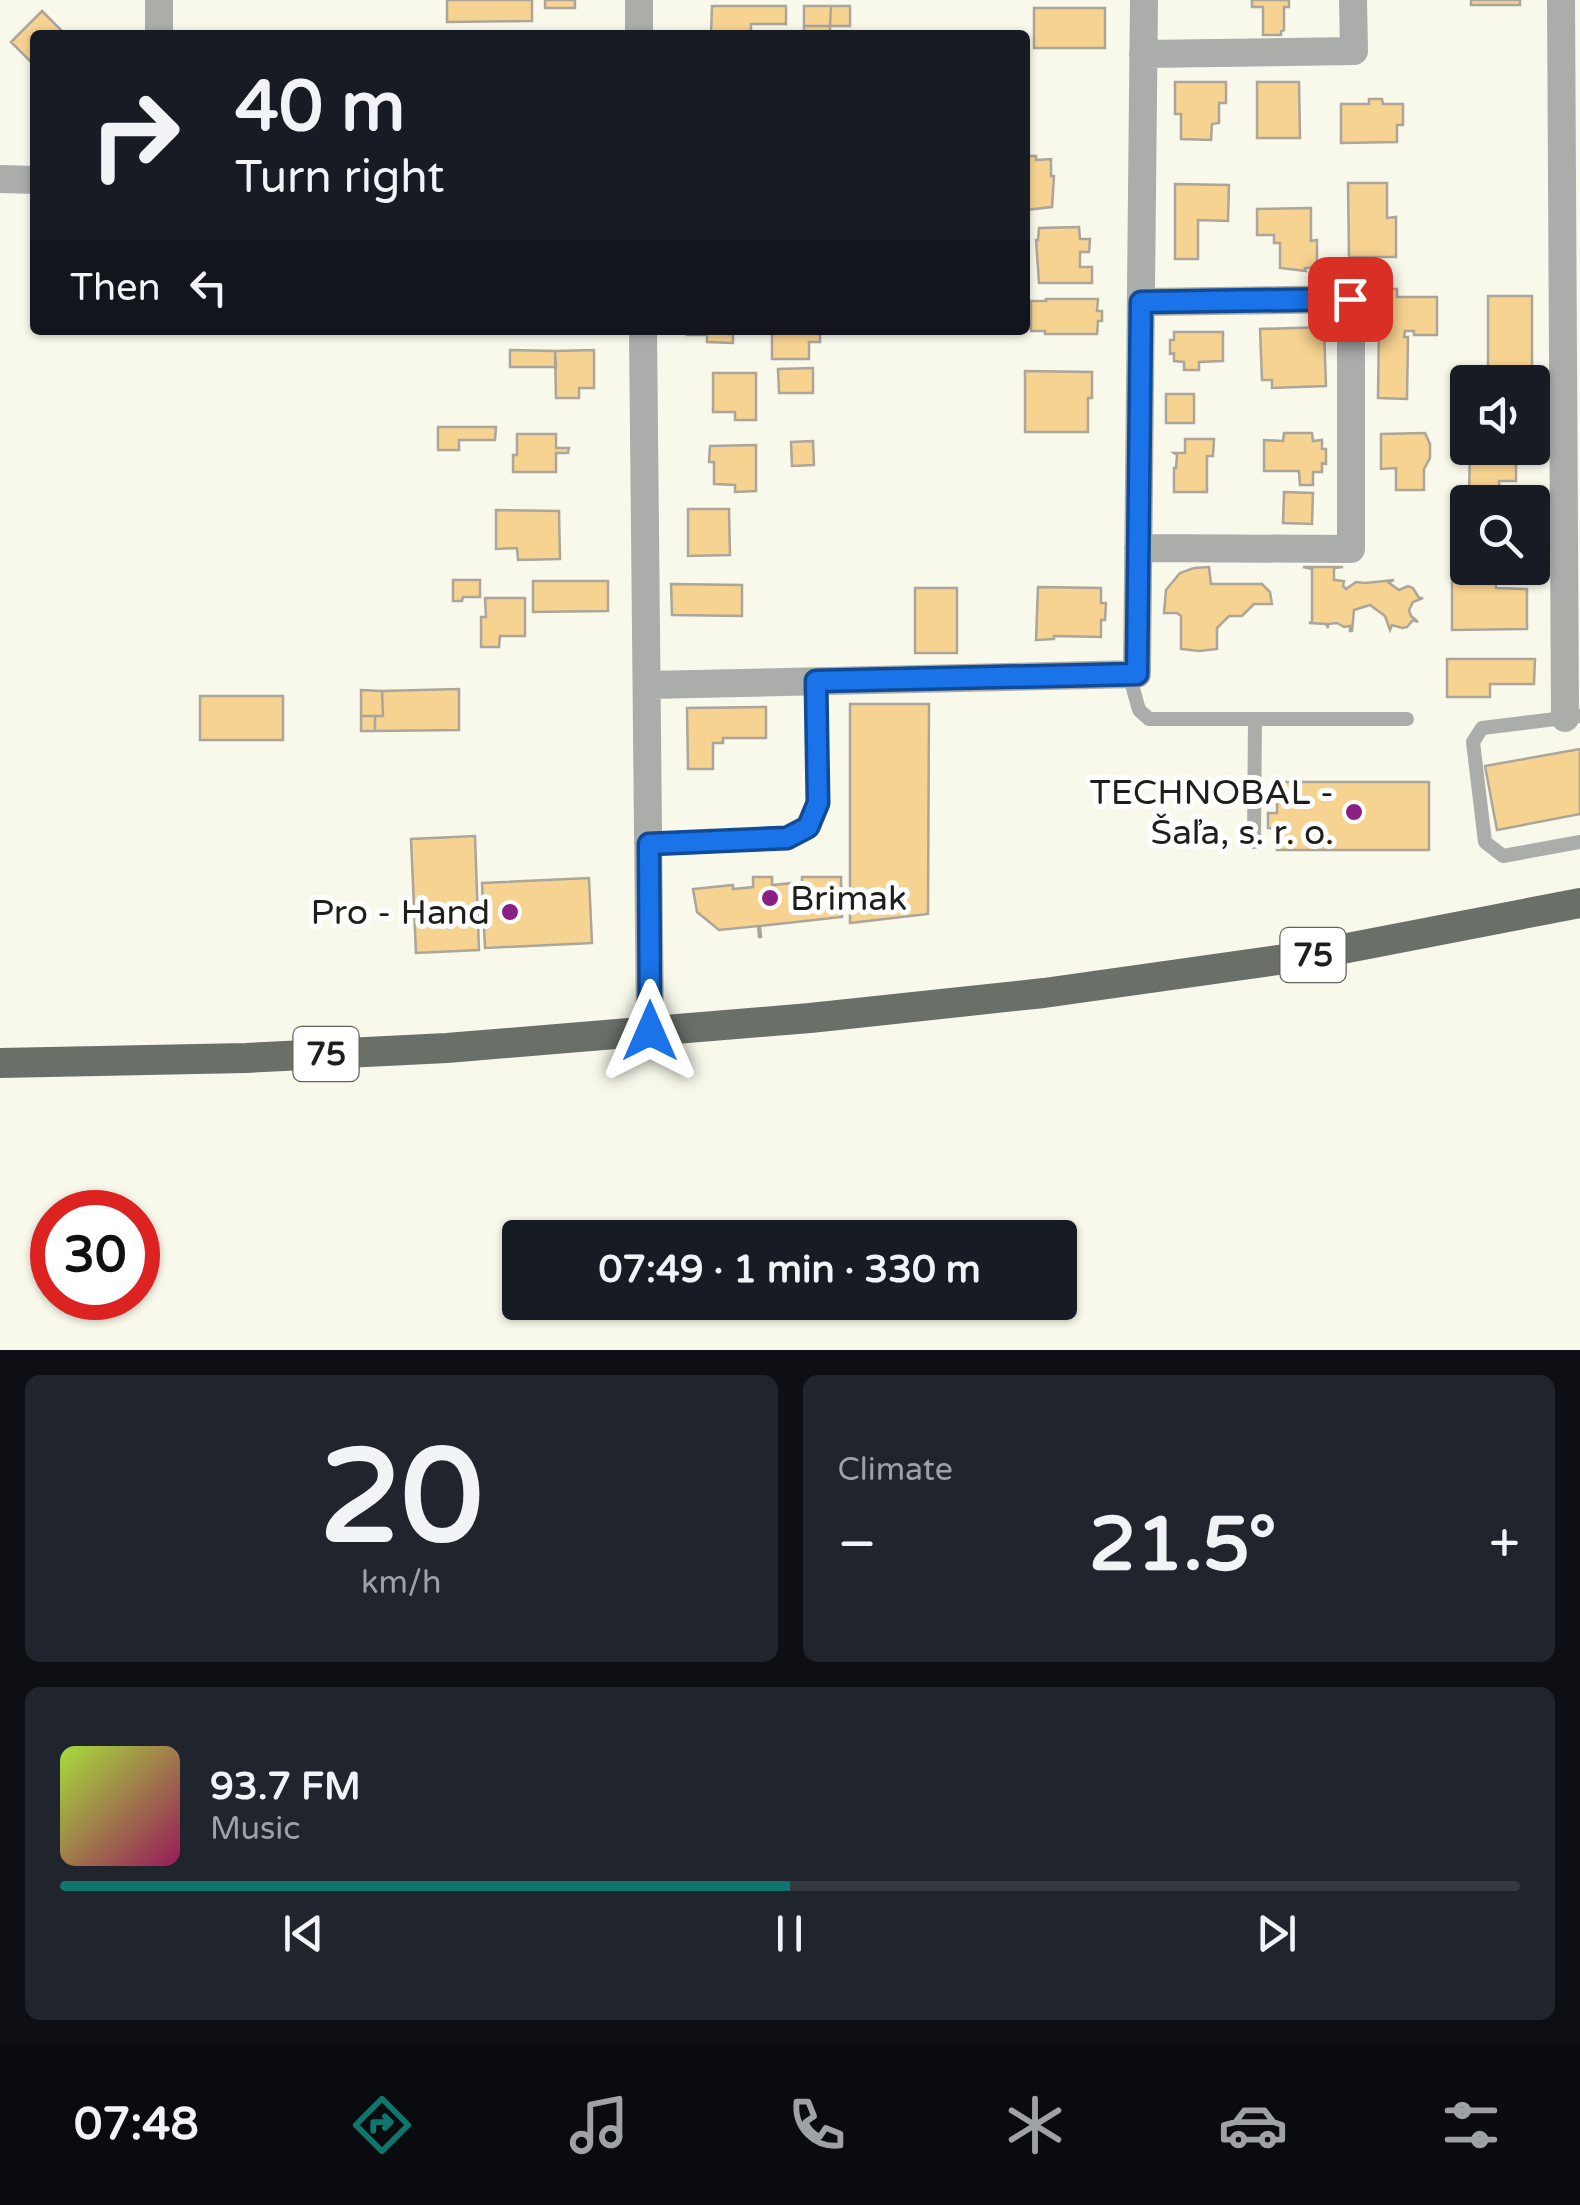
<!DOCTYPE html>
<meta charset="utf-8">
<style>
:root{--surface:#171b24;--page:#20242c;--text:#f1f3f6;--muted:#9ea1a6;--line:#363941;--accent:#0f766e}
body{margin:0;font-family:"Varela Round",sans-serif;background:var(--page);color:var(--text);height:100vh;display:flex;flex-direction:column;font-size:38px;white-space:nowrap}
*{box-sizing:border-box;margin:0}
p{font-size:32px;color:var(--muted)}
.icon{flex:none;width:55px;height:55px;fill:none;stroke:currentColor;stroke-width:2;stroke-linecap:round;stroke-linejoin:round}
.map{position:relative;height:1350px;overflow:hidden}
.sheet{display:flex;flex-direction:column;gap:25px;padding:25px;background:#0d0f14;flex:1}
.sheet>*{flex:none}
.guide{position:absolute;left:30px;top:30px;width:1000px;height:305px;border-radius:10px;box-shadow:0 2px 8px #0004;background:#171b24;color:var(--text);overflow:hidden}
.fabs{position:absolute;left:1450px;top:365px;display:grid;gap:20px}
.fabs a{display:grid;place-items:center;width:100px;height:100px;border-radius:10px;background:var(--surface);box-shadow:0 2px 8px #0004;font-size:50px}
.speed{position:absolute;left:30px;top:1190px;display:flex;gap:20px;font-size:50px;font-weight:700;text-align:center}
.speed>*{display:grid;place-content:center;width:130px;height:130px;border-radius:50%;background:var(--surface);box-shadow:0 2px 8px #0004;line-height:1}
.speed .limit{border:15px solid #d22;background:#fff;color:#111}
.pin{position:absolute;display:grid;place-items:center;width:85px;height:85px;color:#fff;margin:-42px;border-radius:20px;box-shadow:0 5px 15px #0006}
.me{position:absolute;width:110px;margin:-55px;rotate:0deg;stroke-linejoin:round;filter:drop-shadow(0 0 8px #0008)}
.turn{display:flex;align-items:center;gap:35px;height:210px;padding:0 40px;font-size:45px}
.turn .icon{width:130px;height:130px;stroke-width:2.5}
.turn b{display:block;font-size:70px;line-height:85px}
.then{display:flex;align-items:center;height:95px;padding:0 40px;background:#0003;gap:20px;font-size:38px}
.big{font-size:75px;font-weight:800;line-height:1.1}
.sheet .widget{flex:1;display:flex;flex-direction:column;justify-content:center;gap:15px;min-width:0;padding:0 35px;border-radius:15px;background:var(--page)}
.sheet .dial{align-items:center;gap:0}
.dial b{font-size:130px;line-height:1}
.song{display:flex;align-items:center;gap:30px}
.cover{width:120px;height:120px;border-radius:15px;background:linear-gradient(135deg,hsl(80 70% 55%),hsl(330 70% 35%))}
.played{height:10px;border-radius:5px;background:linear-gradient(90deg,var(--accent) 50%,var(--line) 50%)}
.keys{display:flex;justify-content:space-around;direction:ltr}
.heat{display:flex;justify-content:space-between;align-items:center;font-size:55px;direction:ltr}
.sheet .tiles{flex:1;display:grid;gap:25px;grid-template-columns:1fr 1fr}
.widget:last-child{grid-column:span 2}
.trip{position:absolute;left:502px;top:1220px;width:575px;height:100px;border-radius:10px;background:var(--surface);box-shadow:0 2px 8px #0004;font-weight:800;line-height:100px;text-align:center}
.tab-bar{display:flex;height:160px;justify-content:space-around;align-items:center;background:#090b0e;color:var(--muted)}
.tab-bar .icon{width:70px;height:70px}
.tab-bar .active{color:var(--accent)}
.tab-bar b{font-size:45px;color:var(--text)}
.map>svg:first-child{display:block}
.building{fill:#f7d391;stroke:#aba59a;stroke-width:2.5}
.lines{fill:none;stroke-linecap:round;stroke-linejoin:round}
.lane{stroke:#aaada9;stroke-width:14}
.street{stroke:#aaada9;stroke-width:28}
.primary{stroke:#6a7068;stroke-width:30}
.route-casing{stroke:#114b97;stroke-width:25}
.route{stroke:#1a73e8;stroke-width:18}
.poi-dot{fill:#8a2086;stroke:#fff;stroke-width:4}
.labels{text-anchor:middle;stroke-width:10;stroke-linejoin:round;paint-order:stroke}
.shield{fill:#fff;stroke:#62625f;stroke-width:2.5}
.shield-label{font-size:32px;font-weight:bold;fill:#1e1f1a}
.poi-label{font-size:35px;fill:#1e1f1a;stroke:#fff;text-anchor:end}
</style>
<div class="map">
<svg width="1580" height="1350" viewBox="0 0 1580 1350">
<rect width="100%" height="100%" fill="#f8f9eb"/>
<path class="building" d="M 447,0 L 532,0 L 532,21 L 447,22 Z
M 545,0 L 575,0 L 575,8 L 545,8 Z
M 1252,0 L 1289,0 L 1289,7 L 1284,7 L 1284,30 L 1281,31 L 1281,35 L 1263,35 L 1263,7 L 1252,7 Z
M 1471,0 L 1520,0 L 1520,5 L 1471,5 Z
M 712,6 L 786,6 L 786,24 L 751,24 L 751,35 L 711,35 Z
M 804,6 L 831,6 L 830,26 L 804,26 Z
M 831,6 L 850,6 L 850,26 L 830,26 Z
M 1034,8 L 1105,8 L 1105,48 L 1034,48 Z
M 42,11 L 65,34 L 35,35 L 35,62 L 33,64 L 11,42 Z
M 804,26 L 830,26 L 830,35 L 804,35 Z
M 1175,82 L 1226,82 L 1226,103 L 1219,103 L 1219,123 L 1212,124 L 1211,140 L 1181,139 L 1181,114 L 1175,114 Z
M 1257,82 L 1299,82 L 1300,138 L 1257,138 Z
M 1369,99 L 1382,99 L 1383,104 L 1403,104 L 1403,125 L 1397,125 L 1397,142 L 1341,143 L 1341,104 L 1369,104 Z
M 1025,156 L 1036,156 L 1036,160 L 1051,159 L 1051,176 L 1054,176 L 1052,207 L 1025,210 Z
M 1348,183 L 1387,183 L 1387,218 L 1396,217 L 1396,257 L 1349,257 Z
M 1175,184 L 1229,185 L 1228,221 L 1198,220 L 1198,259 L 1175,259 Z
M 1311,208 L 1311,241 L 1317,240 L 1317,267 L 1305,268 L 1306,271 L 1280,268 L 1280,243 L 1274,243 L 1274,235 L 1257,235 L 1257,209 Z
M 1079,227 L 1080,239 L 1090,239 L 1089,252 L 1080,252 L 1080,267 L 1092,267 L 1092,283 L 1039,283 L 1036,240 L 1038,240 L 1039,228 Z
M 1369,289 L 1397,289 L 1397,297 L 1437,297 L 1437,335 L 1414,335 L 1414,331 L 1405,331 L 1404,337 L 1408,337 L 1407,399 L 1378,398 L 1379,323 L 1369,323 Z
M 1488,296 L 1532,296 L 1532,382 L 1488,382 Z
M 1046,299 L 1098,299 L 1097,311 L 1102,311 L 1102,321 L 1098,321 L 1097,334 L 1045,334 L 1045,331 L 1031,331 L 1031,301 L 1046,301 Z
M 1324,327 L 1326,386 L 1272,388 L 1272,380 L 1262,380 L 1260,329 Z
M 687,330 L 729,330 L 728,334 L 733,334 L 733,343 L 707,342 L 707,335 L 687,335 Z
M 772,330 L 820,330 L 820,342 L 809,342 L 809,359 L 772,359 Z
M 1174,332 L 1223,332 L 1223,361 L 1199,362 L 1199,370 L 1184,370 L 1184,362 L 1174,361 L 1174,353 L 1170,354 L 1170,340 L 1174,340 Z
M 510,350 L 555,351 L 556,367 L 510,367 Z
M 594,350 L 594,388 L 579,388 L 579,398 L 556,398 L 555,351 Z
M 813,368 L 813,393 L 779,393 L 778,369 Z
M 1025,371 L 1092,372 L 1092,398 L 1088,398 L 1088,432 L 1025,432 Z
M 713,373 L 756,373 L 756,420 L 735,420 L 735,412 L 713,412 Z
M 1166,394 L 1194,394 L 1194,423 L 1166,423 Z
M 438,427 L 496,427 L 495,440 L 459,440 L 459,450 L 438,450 Z
M 1284,433 L 1312,433 L 1313,441 L 1322,440 L 1322,449 L 1326,449 L 1326,464 L 1322,463 L 1322,472 L 1313,472 L 1313,485 L 1300,485 L 1299,471 L 1264,471 L 1264,440 L 1283,441 Z
M 1425,433 L 1430,444 L 1430,458 L 1424,469 L 1424,490 L 1396,490 L 1396,468 L 1381,469 L 1381,434 Z
M 517,434 L 556,434 L 556,448 L 569,448 L 568,453 L 556,453 L 556,472 L 513,472 L 513,455 L 517,455 Z
M 1185,439 L 1214,439 L 1213,456 L 1207,456 L 1207,492 L 1174,492 L 1174,468 L 1176,468 L 1177,455 L 1174,453 L 1185,453 Z
M 813,441 L 814,465 L 792,466 L 791,442 Z
M 756,445 L 756,491 L 735,492 L 735,485 L 714,484 L 714,462 L 709,462 L 710,446 Z
M 1470,448 L 1516,448 L 1516,481 L 1499,481 L 1500,494 L 1469,494 Z
M 1284,492 L 1313,493 L 1312,524 L 1283,523 Z
M 688,509 L 729,509 L 730,555 L 688,556 Z
M 496,510 L 559,511 L 560,559 L 518,560 L 517,548 L 496,549 Z
M 1209,567 L 1211,584 L 1262,584 L 1270,592 L 1272,604 L 1254,604 L 1242,616 L 1229,616 L 1217,628 L 1217,649 L 1199,651 L 1181,649 L 1181,616 L 1177,613 L 1164,613 L 1166,590 L 1180,573 L 1194,568 Z
M 1303,567 L 1343,567 L 1334,568 L 1334,580 L 1344,581 L 1343,586 L 1346,589 L 1356,582 L 1365,583 L 1394,580 L 1388,582 L 1399,590 L 1408,586 L 1413,588 L 1419,598 L 1423,598 L 1413,602 L 1409,610 L 1411,616 L 1418,622 L 1413,620 L 1407,627 L 1402,628 L 1392,625 L 1390,630 L 1385,616 L 1370,605 L 1354,610 L 1352,631 L 1350,631 L 1350,626 L 1344,627 L 1337,623 L 1328,624 L 1328,628 L 1326,624 L 1309,623 L 1312,622 L 1312,569 Z
M 1452,578 L 1496,578 L 1496,588 L 1527,589 L 1527,629 L 1452,630 Z
M 453,580 L 480,580 L 480,597 L 463,597 L 462,601 L 453,601 Z
M 533,581 L 608,581 L 608,611 L 533,612 Z
M 671,584 L 742,585 L 742,616 L 672,615 Z
M 1038,587 L 1101,588 L 1101,603 L 1106,603 L 1105,620 L 1101,620 L 1101,637 L 1054,636 L 1054,639 L 1036,640 Z
M 915,588 L 957,588 L 957,653 L 915,653 Z
M 485,598 L 525,598 L 525,636 L 500,636 L 499,647 L 481,647 L 481,617 L 486,617 Z
M 1447,659 L 1535,659 L 1534,684 L 1490,684 L 1490,697 L 1447,697 Z
M 459,689 L 459,730 L 375,731 L 375,716 L 383,716 L 382,691 Z
M 361,690 L 382,691 L 383,716 L 361,716 Z
M 200,696 L 283,696 L 283,740 L 200,740 Z
M 850,704 L 929,704 L 928,914 L 850,923 Z
M 766,707 L 766,738 L 723,738 L 723,743 L 713,743 L 713,769 L 688,769 L 687,708 Z
M 361,716 L 375,716 L 375,731 L 361,731 Z
M 1580,749 L 1580,814 L 1497,830 L 1485,766 Z
M 1277,782 L 1429,782 L 1429,850 L 1277,850 L 1277,829 L 1268,828 L 1268,813 L 1277,813 Z
M 475,836 L 479,950 L 416,953 L 411,839 Z
M 753,877 L 772,877 L 772,885 L 802,882 L 802,877 L 841,877 L 842,917 L 760,926 L 761,937 L 759,937 L 758,926 L 719,930 L 697,912 L 693,889 L 733,885 L 733,889 L 753,887 Z
M 589,878 L 592,943 L 485,948 L 482,883 Z"/>
<g class="lines">
<path class="lane" d="M 1129,674 L 1139,710 L 1149,719 L 1407,719
M 1580,716 L 1482,728 L 1473,742 L 1485,842 L 1503,856 L 1580,842
M 1254,842 L 1255,719
M 649,843 L 787,838 L 808,827 L 818,803 L 816,681"/>
<path class="street" d="M 159,0 L 159,35
M 639,0 L 639,35
M 1561,0 L 1565,718
M 1143,54 L 1354,51 L 1353,0
M 0,179 L 35,180
M 643,330 L 650,1031
M 1138,548 L 1351,549 L 1351,299 L 1141,302
M 649,685 L 1137,674 L 1144,0"/>
<path class="primary" d="M 0,1063 L 246,1058 L 447,1048 L 810,1018 L 1044,993 L 1306,956 L 1580,903"/>
</g>
<g class="lines">
<defs>
<path id="route" d="M 650,1031 L 649,844 L 787,838 L 808,827 L 818,803 L 816,681 L 1137,674 L 1141,302 L 1350,299"/>
</defs>
<use href="#route" class="route-casing"/>
<use href="#route" class="route"/>
</g>
<g class="poi-dot">
<circle cx="1354" cy="812" r="10"/>
<circle cx="770" cy="898" r="10"/>
<circle cx="510" cy="912" r="10"/>
</g>
<g class="labels">
<g class="shield">
<rect x="1280.5" y="928" width="65" height="54" rx="8"/>
<rect x="293.5" y="1027" width="65" height="54" rx="8"/>
</g>
<g class="shield-label">
<text x="1313" y="966">75</text>
<text x="326" y="1065">75</text>
</g>
<g class="poi-label">
<text x="1334" y="804">TECHNOBAL -<tspan x="1334" dy="40">Šaľa, s. r. o.</tspan></text>
<text x="790" y="910" text-anchor="start">Brimak</text>
<text x="490" y="924">Pro - Hand</text>
</g>
</g>
</svg>
<div class="fabs">
<a><svg class="icon" aria-label="sound" viewBox="0 0 24 24"><path d="M4 9h4l5-4v14l-5-4H4zM17 9q2 3 0 6"/></svg></a>
<a><svg class="icon" aria-label="search" viewBox="0 0 24 24"><circle cx="10" cy="10" r="6"/><path d="M15 15l6 6"/></svg></a>
</div>
<div class="speed"><div class="limit">30</div></div>
<div class="pin" style="left:1350px;top:299px;background:#d93025"><svg class="icon" aria-label="arrive" viewBox="0 0 24 24"><path d="M6 21V4h12l-3 4 3 4H6"/></svg></div>
<svg class="me" style="left:650px;top:1031px" viewBox="-20 -20 40 40"><path d="M0-17L14 15 0 8-14 15z" fill="#1a73e8" stroke="#fff" stroke-width="4"/></svg>
<div class="trip">07:49 · 1 min · 330 m</div>
<div class="guide">
<div class="turn"><svg class="icon" aria-label="right" viewBox="0 0 24 24"><path d="M7 20v-9h11M14 6l5 5-5 5"/></svg><div><b>40 m</b>Turn right</div></div>
<div class="then">Then<svg class="icon" aria-label="left" viewBox="0 0 24 24"><path d="M17 20v-9H6M10 6l-5 5 5 5"/></svg></div>
</div>
</div>
<section class="sheet">
<div class="tiles">
<div class="widget dial"><b>20</b><p>km/h</p></div>
<div class="widget"><p>Climate</p>
<div class="heat"><a>−</a><b class="big">21.5°</b><a>+</a></div>
</div>
<div class="widget">
<div class="song"><i class="cover"></i><div><b>93.7 FM</b><p>Music</p></div></div>
<div class="played"></div>
<div class="keys"><svg class="icon" aria-label="previous" viewBox="0 0 24 24"><path d="M18 5L8 12l10 7zM5 5v14"/></svg><svg class="icon" aria-label="pause" viewBox="0 0 24 24"><path d="M8 5v14M16 5v14"/></svg><svg class="icon" aria-label="next" viewBox="0 0 24 24"><path d="M6 5l10 7-10 7zM19 5v14"/></svg></div>
</div>
</div>
</section>
<nav class="tab-bar">
<b>07:48</b>
<svg class="icon active" aria-label="directions" viewBox="0 0 24 24"><path d="M12 3l9 9-9 9-9-9zM9 14v-3h6M13 9l2 2-2 2"/></svg>
<svg class="icon" aria-label="music" viewBox="0 0 24 24"><path d="M9 18V5l10-2v13"/><circle cx="6" cy="18" r="3"/><circle cx="16" cy="16" r="3"/></svg>
<svg class="icon" aria-label="phone" viewBox="0 0 24 24"><path d="M5 4h4l2 5-3 2q2 4 5 5l2-3 5 2v4C11 20 4 13 5 4z"/></svg>
<svg class="icon" aria-label="climate" viewBox="0 0 24 24"><path d="M12 3v18M4 7l16 10M4 17L20 7"/></svg>
<svg class="icon" aria-label="car" viewBox="0 0 24 24"><path d="M5 17H2v-5l4-1 3-4h7l3 4 3 1v5h-3M9 17h6M6 11h13"/><circle cx="7" cy="17" r="2"/><circle cx="17" cy="17" r="2"/></svg>
<svg class="icon" aria-label="filters" viewBox="0 0 24 24"><path d="M4 7h16M4 17h16"/><circle cx="9" cy="7" r="2"/><circle cx="15" cy="17" r="2"/></svg>
</nav>
